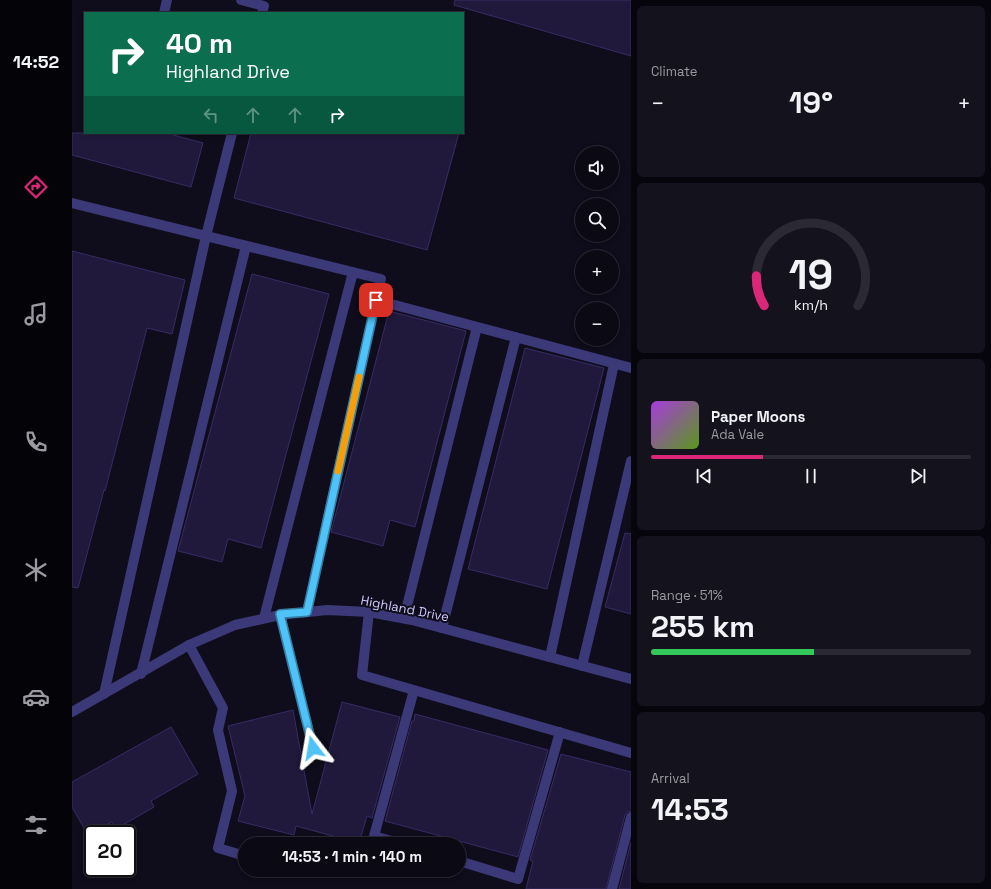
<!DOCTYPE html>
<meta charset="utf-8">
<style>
:root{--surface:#0b0914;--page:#14121d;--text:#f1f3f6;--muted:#9a9aa0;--line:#2b2a34;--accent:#db2777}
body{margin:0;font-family:"Space Grotesk",sans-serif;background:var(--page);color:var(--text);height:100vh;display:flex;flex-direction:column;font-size:15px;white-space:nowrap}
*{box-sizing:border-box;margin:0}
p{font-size:13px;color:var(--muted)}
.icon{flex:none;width:22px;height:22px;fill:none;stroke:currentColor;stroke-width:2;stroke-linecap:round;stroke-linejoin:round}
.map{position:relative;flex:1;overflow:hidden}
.drawer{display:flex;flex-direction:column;gap:6px;padding:6px;background:#06050b;width:360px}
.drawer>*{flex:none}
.guide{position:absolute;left:12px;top:12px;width:380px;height:122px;border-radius:0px;box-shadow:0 2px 6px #0003,0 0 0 1px var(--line);background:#0b6e4f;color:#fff;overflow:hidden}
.controls{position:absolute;left:503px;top:146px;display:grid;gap:8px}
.controls a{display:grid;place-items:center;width:44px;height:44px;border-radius:50%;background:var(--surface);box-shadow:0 2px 6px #0003,0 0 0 1px var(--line);font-size:20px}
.speed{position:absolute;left:12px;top:825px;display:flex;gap:8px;font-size:20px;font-weight:700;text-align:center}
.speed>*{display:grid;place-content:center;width:52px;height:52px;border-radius:50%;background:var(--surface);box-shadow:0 2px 6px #0003,0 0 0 1px var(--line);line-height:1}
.speed .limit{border:2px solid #111;border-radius:6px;background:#fff;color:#111}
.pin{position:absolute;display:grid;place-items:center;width:34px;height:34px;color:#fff;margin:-17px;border-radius:8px;box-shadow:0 2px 6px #0006}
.me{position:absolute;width:44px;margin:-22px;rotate:346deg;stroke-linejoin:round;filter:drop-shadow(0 0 3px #0008)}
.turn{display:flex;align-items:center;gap:14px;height:84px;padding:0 16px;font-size:18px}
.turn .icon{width:52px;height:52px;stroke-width:2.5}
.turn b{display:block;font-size:28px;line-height:34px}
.lanes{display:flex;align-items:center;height:38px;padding:0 16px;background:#0003;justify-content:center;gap:20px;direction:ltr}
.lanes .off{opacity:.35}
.big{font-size:30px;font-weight:700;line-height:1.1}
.drawer .widget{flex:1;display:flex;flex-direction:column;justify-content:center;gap:6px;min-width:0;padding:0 14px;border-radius:6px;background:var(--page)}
.drawer .dial{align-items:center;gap:0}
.dial svg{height:104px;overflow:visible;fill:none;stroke:var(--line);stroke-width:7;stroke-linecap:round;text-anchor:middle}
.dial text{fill:var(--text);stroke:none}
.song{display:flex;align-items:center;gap:12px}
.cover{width:48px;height:48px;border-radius:6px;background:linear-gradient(135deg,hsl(280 70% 55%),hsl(90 70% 35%))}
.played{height:4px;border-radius:2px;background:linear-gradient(90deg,var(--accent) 35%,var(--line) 35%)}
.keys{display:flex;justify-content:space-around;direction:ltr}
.heat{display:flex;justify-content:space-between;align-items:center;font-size:22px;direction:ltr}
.charge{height:6px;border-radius:3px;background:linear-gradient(90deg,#34c759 51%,var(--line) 0)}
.trip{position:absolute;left:166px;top:837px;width:228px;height:40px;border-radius:20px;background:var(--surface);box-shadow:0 2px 6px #0003,0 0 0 1px var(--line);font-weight:700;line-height:40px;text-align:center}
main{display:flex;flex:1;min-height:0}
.tabs{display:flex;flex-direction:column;width:72px;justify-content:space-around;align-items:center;background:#040408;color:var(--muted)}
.tabs .icon{width:28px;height:28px}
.tabs .on{color:var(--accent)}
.tabs b{font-size:18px;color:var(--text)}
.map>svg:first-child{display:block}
.building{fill:#20193b;stroke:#382c66}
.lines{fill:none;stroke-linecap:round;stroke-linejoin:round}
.lane{stroke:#3c3978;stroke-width:10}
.street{stroke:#3c3978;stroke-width:10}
.route-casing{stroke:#337fa1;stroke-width:10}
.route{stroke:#4fc3f7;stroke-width:7}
.slow{stroke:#f59e0b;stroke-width:7}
.labels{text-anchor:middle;stroke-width:4;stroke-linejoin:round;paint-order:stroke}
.street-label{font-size:13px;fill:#cfc9fc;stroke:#0f0c1b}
</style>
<main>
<nav class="tabs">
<b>14:52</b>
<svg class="icon on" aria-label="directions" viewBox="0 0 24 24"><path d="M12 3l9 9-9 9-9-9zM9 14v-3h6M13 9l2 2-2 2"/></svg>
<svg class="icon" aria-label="music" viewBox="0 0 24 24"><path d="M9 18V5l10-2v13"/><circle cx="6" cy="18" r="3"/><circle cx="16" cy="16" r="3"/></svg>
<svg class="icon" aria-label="phone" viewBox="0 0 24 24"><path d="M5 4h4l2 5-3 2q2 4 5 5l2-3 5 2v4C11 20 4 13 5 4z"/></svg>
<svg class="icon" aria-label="climate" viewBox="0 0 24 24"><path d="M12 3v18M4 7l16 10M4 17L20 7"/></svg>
<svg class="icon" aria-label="car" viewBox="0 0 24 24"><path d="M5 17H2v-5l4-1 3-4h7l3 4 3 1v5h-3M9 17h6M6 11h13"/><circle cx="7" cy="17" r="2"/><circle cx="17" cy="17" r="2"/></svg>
<svg class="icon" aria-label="filters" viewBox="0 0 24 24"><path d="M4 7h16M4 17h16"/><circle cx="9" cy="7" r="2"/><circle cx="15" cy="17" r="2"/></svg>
</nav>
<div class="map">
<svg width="559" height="889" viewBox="0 0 559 889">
<rect width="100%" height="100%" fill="#0f0c1b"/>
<path class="building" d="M 383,0 L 559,0 L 559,56 L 382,5 Z
M 0,133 L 94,133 L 131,143 L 119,187 L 0,155 Z
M 179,133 L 387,133 L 355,250 L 162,198 Z
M 0,251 L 113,280 L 100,334 L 75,328 L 33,491 L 32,490 L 6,588 L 0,587 Z
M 180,274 L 257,294 L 189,548 L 156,539 L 150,562 L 106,551 Z
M 317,311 L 394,331 L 343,527 L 318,520 L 311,546 L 259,532 Z
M 453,348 L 532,368 L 475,589 L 396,569 Z
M 553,533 L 559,534 L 559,614 L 533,607 Z
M 270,702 L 328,717 L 300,818 L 295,816 L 287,843 L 224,826 L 222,835 L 166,821 L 173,796 L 156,726 L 221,710 L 240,814 Z
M 343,714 L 476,750 L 446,857 L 313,821 L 340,721 L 342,721 Z
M 99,727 L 126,774 L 79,801 L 82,807 L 44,829 L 40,822 L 16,835 L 0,807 L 0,782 Z
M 489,754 L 559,772 L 559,811 L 555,812 L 553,815 L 534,889 L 454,889 L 461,861 L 458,860 Z
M 559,842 L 559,889 L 547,889 Z"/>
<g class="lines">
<path class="lane" d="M 169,0 L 192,6 L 190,13
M 92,13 L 95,0
M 0,203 L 309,279 L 235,612
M 304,300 L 559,368
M 297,612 L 290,675 L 559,753
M 208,615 L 241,748
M 192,618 L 281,272
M 332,618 L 405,327
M 370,628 L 444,337
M 117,645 L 151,708 L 146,730 L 160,791 L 146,848 L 173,856
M 478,657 L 542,364
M 510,666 L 559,461
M 69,674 L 174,246
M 32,694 L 134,236 L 160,133
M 330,844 L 302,836 L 342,690
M 387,861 L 446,879 L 488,732
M 540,889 L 559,817"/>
<path class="street" d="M 0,712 L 117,645 L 163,625 L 208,615 L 255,610 L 297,612 L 340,620 L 559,679"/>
</g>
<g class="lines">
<defs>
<path id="route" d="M 241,748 L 208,614 L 235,612 L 304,300"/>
</defs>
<use href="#route" class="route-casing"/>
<use href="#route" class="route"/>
<path class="slow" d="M 266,471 L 287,377"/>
</g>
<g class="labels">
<g class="street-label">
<text transform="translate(333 608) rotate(11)" y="5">Highland Drive</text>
</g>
</g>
</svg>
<div class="controls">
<a><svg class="icon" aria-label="sound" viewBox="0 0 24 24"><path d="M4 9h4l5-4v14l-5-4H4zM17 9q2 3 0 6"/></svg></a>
<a><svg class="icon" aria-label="search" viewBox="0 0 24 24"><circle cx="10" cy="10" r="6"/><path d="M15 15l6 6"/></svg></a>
<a>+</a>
<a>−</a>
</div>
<div class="speed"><div class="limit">20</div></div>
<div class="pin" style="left:304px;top:300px;background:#d93025"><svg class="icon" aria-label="arrive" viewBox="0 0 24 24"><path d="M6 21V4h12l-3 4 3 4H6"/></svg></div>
<svg class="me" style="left:241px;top:748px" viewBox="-20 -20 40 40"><path d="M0-17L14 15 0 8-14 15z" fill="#4fc3f7" stroke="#fff" stroke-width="4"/></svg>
<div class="trip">14:53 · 1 min · 140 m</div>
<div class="guide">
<div class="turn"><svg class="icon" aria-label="right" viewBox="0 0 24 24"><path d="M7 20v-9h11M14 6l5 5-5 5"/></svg><div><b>40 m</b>Highland Drive</div></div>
<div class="lanes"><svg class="icon off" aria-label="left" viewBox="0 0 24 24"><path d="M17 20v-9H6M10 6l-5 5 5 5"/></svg><svg class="icon off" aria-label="ahead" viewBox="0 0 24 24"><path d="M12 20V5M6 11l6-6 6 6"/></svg><svg class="icon off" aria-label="ahead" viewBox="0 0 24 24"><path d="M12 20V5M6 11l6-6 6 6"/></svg><svg class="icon" aria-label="right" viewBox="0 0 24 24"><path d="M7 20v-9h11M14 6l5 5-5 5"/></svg></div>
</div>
</div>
<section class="drawer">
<div class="widget"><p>Climate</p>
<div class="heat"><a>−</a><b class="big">19°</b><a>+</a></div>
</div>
<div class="widget dial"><svg viewBox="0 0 100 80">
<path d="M14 69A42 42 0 1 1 86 69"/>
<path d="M14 69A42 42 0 0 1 8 46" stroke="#db2777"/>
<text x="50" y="56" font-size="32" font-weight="700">19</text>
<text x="50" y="72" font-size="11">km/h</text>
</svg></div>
<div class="widget">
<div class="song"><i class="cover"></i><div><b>Paper Moons</b><p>Ada Vale</p></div></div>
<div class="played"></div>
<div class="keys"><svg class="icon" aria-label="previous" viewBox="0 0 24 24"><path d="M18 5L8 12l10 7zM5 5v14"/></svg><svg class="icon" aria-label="pause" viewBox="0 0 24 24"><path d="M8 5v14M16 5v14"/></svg><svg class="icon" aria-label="next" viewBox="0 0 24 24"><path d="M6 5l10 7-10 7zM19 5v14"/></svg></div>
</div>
<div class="widget"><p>Range · 51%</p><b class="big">255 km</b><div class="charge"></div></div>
<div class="widget"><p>Arrival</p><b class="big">14:53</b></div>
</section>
</main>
